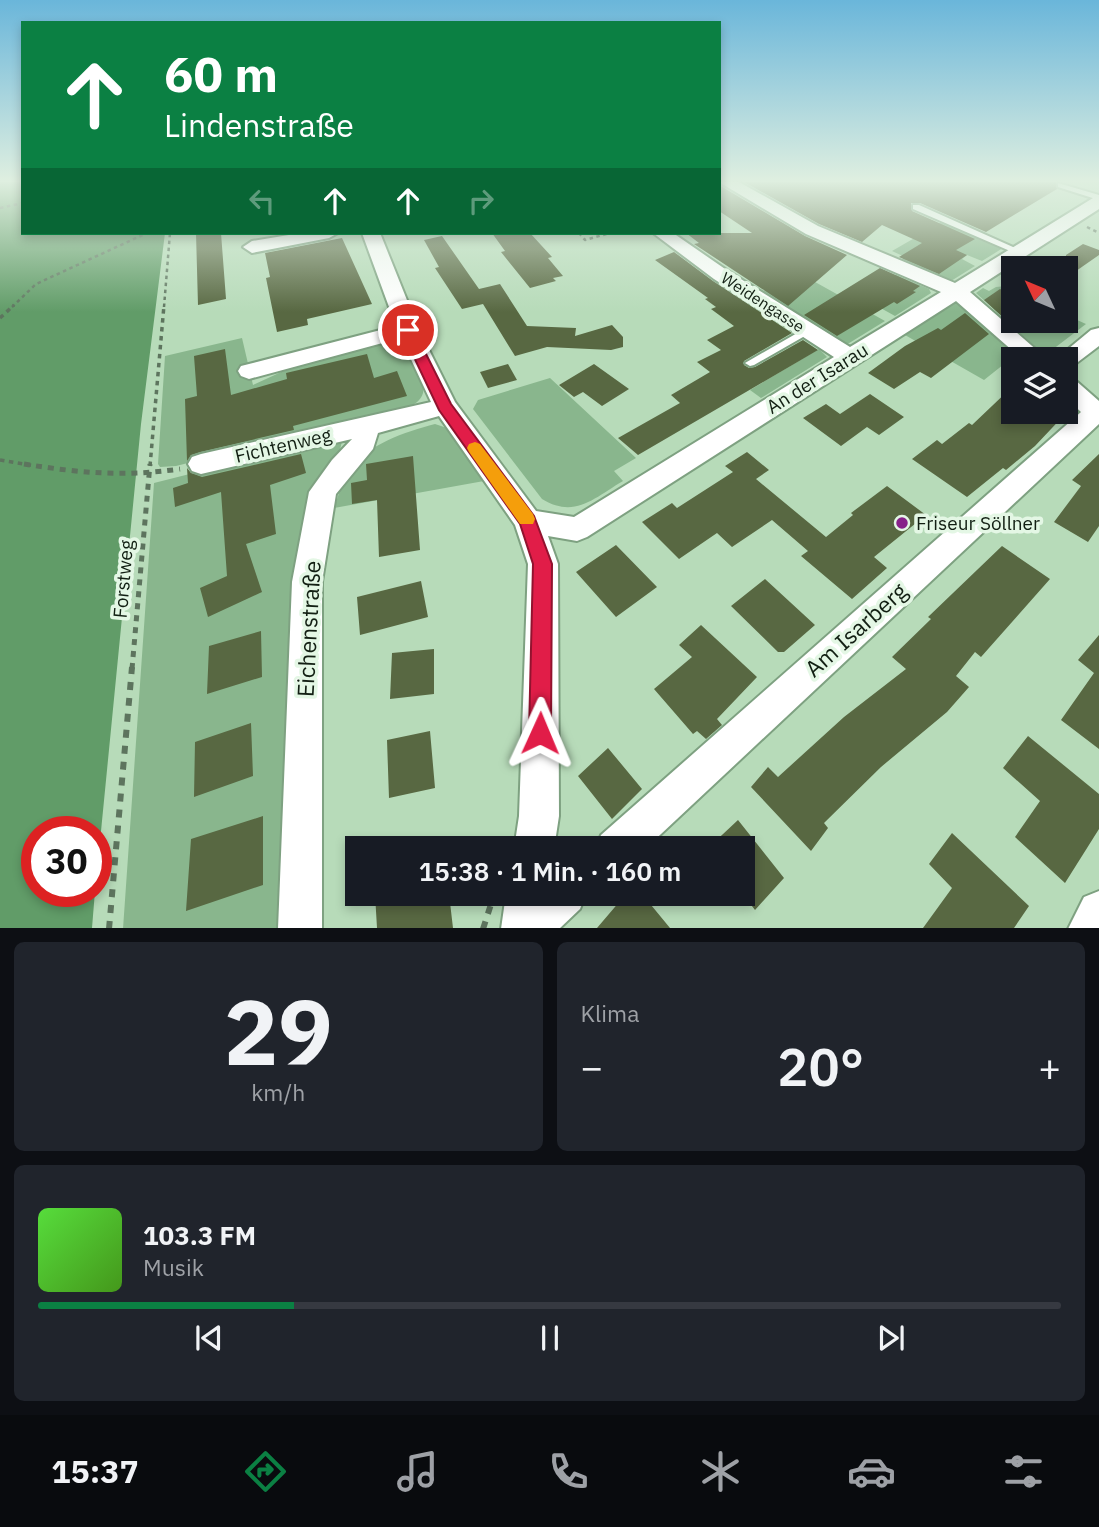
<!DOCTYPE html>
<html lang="de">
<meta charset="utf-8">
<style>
:root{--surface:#171b24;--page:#20242c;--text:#f1f3f6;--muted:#9ea1a6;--line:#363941;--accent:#0b8043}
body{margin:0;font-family:"IBM Plex Sans",sans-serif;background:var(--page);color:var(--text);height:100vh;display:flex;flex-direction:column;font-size:26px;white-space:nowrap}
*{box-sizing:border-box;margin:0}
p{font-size:23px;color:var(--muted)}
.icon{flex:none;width:38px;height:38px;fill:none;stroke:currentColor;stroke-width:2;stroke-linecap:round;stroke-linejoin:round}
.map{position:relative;height:928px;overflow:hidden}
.drawer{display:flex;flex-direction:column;gap:14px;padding:14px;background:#0d0f14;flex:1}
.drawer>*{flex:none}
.hud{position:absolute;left:21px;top:21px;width:700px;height:214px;border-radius:0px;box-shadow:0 4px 10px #0003;background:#0b8043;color:#fff;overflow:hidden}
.needle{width:46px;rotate:314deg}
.tools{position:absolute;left:1001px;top:256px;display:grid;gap:14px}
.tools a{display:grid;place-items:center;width:77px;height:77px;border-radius:0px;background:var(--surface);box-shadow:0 4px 10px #0003;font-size:35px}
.speed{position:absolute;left:21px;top:816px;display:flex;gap:14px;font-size:35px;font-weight:700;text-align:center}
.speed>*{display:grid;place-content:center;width:91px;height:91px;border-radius:50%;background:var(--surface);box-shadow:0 4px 10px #0003;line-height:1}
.speed .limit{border:10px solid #d22;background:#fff;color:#111}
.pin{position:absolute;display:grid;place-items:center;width:60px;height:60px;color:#fff;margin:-30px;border:4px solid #fff;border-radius:50%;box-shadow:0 2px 7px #0007}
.me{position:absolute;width:77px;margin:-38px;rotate:1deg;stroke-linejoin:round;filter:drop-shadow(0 0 5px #0008)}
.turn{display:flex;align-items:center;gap:24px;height:147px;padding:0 28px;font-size:32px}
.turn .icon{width:91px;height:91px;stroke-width:2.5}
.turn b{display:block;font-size:49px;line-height:60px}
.lanes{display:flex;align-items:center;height:66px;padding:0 28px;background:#0003;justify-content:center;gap:35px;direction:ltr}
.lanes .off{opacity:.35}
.big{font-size:52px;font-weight:600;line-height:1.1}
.drawer .tile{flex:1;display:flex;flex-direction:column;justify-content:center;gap:10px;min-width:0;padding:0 24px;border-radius:10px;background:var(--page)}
.drawer .dial{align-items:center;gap:0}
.dial b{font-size:91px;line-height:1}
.song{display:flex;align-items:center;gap:21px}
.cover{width:84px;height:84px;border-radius:10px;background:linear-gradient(135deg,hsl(110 70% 55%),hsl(100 70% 35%))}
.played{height:7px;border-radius:4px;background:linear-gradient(90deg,var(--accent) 25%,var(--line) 25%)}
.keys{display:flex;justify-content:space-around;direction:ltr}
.heat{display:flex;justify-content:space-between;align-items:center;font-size:38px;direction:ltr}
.drawer .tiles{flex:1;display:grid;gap:14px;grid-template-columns:1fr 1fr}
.tile:last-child{grid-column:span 2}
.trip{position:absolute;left:345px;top:836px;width:410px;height:70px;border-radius:0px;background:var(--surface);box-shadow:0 4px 10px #0003;font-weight:600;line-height:70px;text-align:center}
.tabs{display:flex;height:112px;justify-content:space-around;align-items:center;background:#090b0e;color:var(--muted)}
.tabs .icon{width:49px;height:49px}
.tabs .selected{color:var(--accent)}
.tabs b{font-size:32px;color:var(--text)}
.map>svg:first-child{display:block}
.green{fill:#89b68d}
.forest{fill:#619c68}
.building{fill:#586842}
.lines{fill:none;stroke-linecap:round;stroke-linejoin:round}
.service-casing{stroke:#7ea181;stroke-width:4}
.minor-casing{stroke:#7ea181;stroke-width:4}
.path-far3{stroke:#5d745e;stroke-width:2.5;stroke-dasharray:3.5 3.5;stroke-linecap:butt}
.path-far2{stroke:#5d745e;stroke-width:3.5;stroke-dasharray:4.5 4.5;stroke-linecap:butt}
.path-far1{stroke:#5d745e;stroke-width:5;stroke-dasharray:6 6;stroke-linecap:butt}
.path{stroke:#5d745e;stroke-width:6;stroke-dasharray:8 8;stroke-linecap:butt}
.service{fill:#fff;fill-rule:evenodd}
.minor{fill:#fff;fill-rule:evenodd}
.route{fill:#e11d48;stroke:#92132f;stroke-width:2}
.slow{fill:#f59e0b}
.poi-dot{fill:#872189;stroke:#e4f7e5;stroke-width:2.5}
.labels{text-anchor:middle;stroke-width:7;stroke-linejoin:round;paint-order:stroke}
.far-street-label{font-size:16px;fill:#121f13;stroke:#e4f7e5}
.street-label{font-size:19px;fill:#121f13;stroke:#e4f7e5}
.poi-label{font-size:19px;fill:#121f13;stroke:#e4f7e5;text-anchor:start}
.near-street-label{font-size:23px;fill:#121f13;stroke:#e4f7e5}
</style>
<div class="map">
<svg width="1099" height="929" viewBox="0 0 1099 929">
<rect width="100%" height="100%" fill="#b7dbb9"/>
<path class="green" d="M 944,221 L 995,243 L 1003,248 L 982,261 L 967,255 L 962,259 L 975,266 L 951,281 L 942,281 L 897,263 L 905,257 L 892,251 Z
M 799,273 L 885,321 L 846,345 L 757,294 Z
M 896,275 L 929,289 L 931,293 L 895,316 L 859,296 Z
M 1006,286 L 1013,290 L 1013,320 L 1066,320 L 1066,315 L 1086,324 L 1048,353 L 1040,351 L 976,293 L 983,288 L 989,291 L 996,287 Z
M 957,301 L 1018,353 L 984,380 L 905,335 Z
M 242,338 L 253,385 L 303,362 L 391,339 L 402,341 C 407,352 426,383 423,393 C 421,401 413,405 407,408 L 176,466 L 160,467 L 158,464 L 165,356 Z
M 819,349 L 827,357 L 761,398 L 750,390 Z
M 550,378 L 636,458 L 614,471 L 623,481 C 594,498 575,519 542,499 L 473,409 L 478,400 Z
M 435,424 L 447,428 L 484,481 L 334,508 C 338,497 342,482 348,472 C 367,444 405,432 435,424 Z
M 332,438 L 342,441 L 340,450 L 315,485 L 299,544 L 291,604 L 277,928 L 123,929 L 154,483 Z"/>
<path class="forest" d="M 0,182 L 23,182 L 23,233 L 165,233 L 141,424 L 96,882 L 96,831 L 37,831 L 37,891 L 95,891 L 92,928 L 0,928 Z"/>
<path class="building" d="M 744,182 L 1056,182 L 1057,189 L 986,232 L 920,203 L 911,203 L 912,211 L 975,239 L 956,250 L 967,255 L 939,274 L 899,257 L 922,243 L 882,225 L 862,242 L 819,224 Z
M 719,185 L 805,236 L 847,255 L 788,306 L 694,244 L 699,243 L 686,233 L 752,233 L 719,211 Z
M 196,233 L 221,233 L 226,299 L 198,305 Z
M 492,233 L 530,233 L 552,257 L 548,258 L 563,276 L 553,278 L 556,281 L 530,288 L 501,252 L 505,251 Z
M 442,236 L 479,289 L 500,284 L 527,326 L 576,328 L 575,336 L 612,325 L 623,337 L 623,347 L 611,350 L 547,347 L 515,356 L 483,304 L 462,309 L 435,268 L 439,267 L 424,240 Z
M 342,238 L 372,304 L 307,319 L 308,325 L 277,332 L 266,278 L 270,277 L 265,253 Z
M 1083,244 L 1099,250 L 1099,255 L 1066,278 L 1066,255 Z
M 674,252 L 713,281 L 792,333 L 744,361 L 744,365 L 749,368 L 755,367 L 803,340 L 818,350 L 638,455 L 618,438 L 680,403 L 671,395 L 710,372 L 697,362 L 721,350 L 707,340 L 734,326 L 711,309 L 716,307 L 705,299 L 708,298 L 655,260 Z
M 880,268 L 920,286 L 913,291 L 916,292 L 897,304 L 894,302 L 837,336 L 804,315 Z
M 1000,289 L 1013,295 L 1013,316 L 1007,321 L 984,300 Z
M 965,313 L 989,334 L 931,378 L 920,372 L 894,389 L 868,373 L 905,346 L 938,328 L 941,330 Z
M 225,349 L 231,395 L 287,379 L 286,373 L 367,354 L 374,378 L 397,371 L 407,396 L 293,426 L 294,430 L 200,452 L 191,455 L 187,461 L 185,399 L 197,396 L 194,356 Z
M 508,364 L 517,380 L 488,388 L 480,372 Z
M 594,364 L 629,389 L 602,406 L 583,392 L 574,397 L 559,385 Z
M 1013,386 L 1013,411 L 1068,411 L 1035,446 L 1006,470 L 1003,468 L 967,497 L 912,459 L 937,440 L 942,444 L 969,423 L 972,425 Z
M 870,394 L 904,417 L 879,435 L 867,427 L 841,446 L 803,418 L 826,404 L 840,414 Z
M 747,452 L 769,470 L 756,479 L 826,537 L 853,515 L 851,513 L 887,486 L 926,515 L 874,557 L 887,568 L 852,599 L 801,556 L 808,551 L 772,520 L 732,547 L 717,533 L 679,559 L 642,522 L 672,503 L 677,508 L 733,472 L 725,466 Z
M 301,454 L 306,473 L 270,485 L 276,534 L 246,544 L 262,592 L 208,617 L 200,588 L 227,576 L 221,492 L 175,507 L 173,488 L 188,483 L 187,468 L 191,473 L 202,477 Z
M 1099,454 L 1099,526 L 1088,542 L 1054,522 L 1081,486 L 1072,480 Z
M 413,456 L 420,550 L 379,557 L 377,500 L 352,504 L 351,483 L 367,480 L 366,464 Z
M 616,545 L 657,587 L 616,617 L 576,572 Z
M 1002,546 L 1050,579 L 981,657 L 975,652 L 956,676 L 969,687 L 947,712 L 881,767 L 824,823 L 828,828 L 811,851 L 751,787 L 768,767 L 778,777 L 844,717 L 906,669 L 892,657 L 931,619 L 928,617 Z
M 765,579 L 815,625 L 784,652 L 778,652 L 731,606 Z
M 421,581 L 428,617 L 360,635 L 357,597 Z
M 701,625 L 757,677 L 717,719 L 722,725 L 706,739 L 697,731 L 693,734 L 654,689 L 692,657 L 679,645 Z
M 261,631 L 262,677 L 207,694 L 209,646 Z
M 1099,635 L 1099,749 L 1061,720 L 1094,673 L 1078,660 Z
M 434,649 L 434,694 L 390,699 L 392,653 Z
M 251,723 L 253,776 L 194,797 L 195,742 Z
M 430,731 L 435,788 L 389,798 L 387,740 Z
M 1028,736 L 1099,794 L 1099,829 L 1065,883 L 1015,837 L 1040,801 L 1003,768 Z
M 608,748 L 642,789 L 612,819 L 578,776 Z
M 263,816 L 263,885 L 186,911 L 191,839 Z
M 738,820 L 784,878 L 755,910 L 742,893 L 742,849 L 707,849 Z
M 952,833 L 1029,906 L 1014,928 L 923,928 L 952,888 L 929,864 Z
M 375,894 L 449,894 L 453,928 L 377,928 Z
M 626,894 L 642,894 L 670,928 L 597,928 Z"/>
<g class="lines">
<defs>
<path id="service" d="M 1058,183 L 1099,195 L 1099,200 L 1058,187 Z
M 913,205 L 919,205 L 1024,252 L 1017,254 L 913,209 Z
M 806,328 L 811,331 L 810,333 L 754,365 L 750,366 L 745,363 Z"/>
<path id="minor" d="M 719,182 L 739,182 L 818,226 L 955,283 L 1093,198 L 1099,197 L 1099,209 L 970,292 L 1047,359 L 1022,359 L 956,301 L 587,537 L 577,541 L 548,536 L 558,564 L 559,816 L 554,849 L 514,849 L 519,816 L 528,564 L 515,525 L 439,416 L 378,433 L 373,449 L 336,494 L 322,582 L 322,929 L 278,929 L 292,582 L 309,492 L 332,460 L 352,439 L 201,474 L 192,471 L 188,464 L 192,457 L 201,454 L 431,402 L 401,338 L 249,379 L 241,376 L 238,371 L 241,366 L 396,326 L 362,233 L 380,233 L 419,330 L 455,402 L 536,511 L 574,517 L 834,357 L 714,279 L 653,233 L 673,233 L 728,271 L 850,347 L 941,292 L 806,234 Z
M 301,233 L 338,233 L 329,238 L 252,253 L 243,247 L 252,241 Z
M 1099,328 L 1099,346 L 1074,365 L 1066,367 L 1066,359 L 1056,359 L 1091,330 Z
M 1066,377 L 1074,379 L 1099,401 L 1099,424 L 645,849 L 595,849 L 601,835 L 1081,412 L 1066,398 Z
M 1099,891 L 1099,929 L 1068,929 L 1084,897 Z
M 506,894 L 586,894 L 580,909 L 559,929 L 501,929 Z"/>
</defs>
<use href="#service" class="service-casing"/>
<use href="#minor" class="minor-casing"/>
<path class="path-far3" d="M 0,208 L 23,203
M 1087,227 L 1099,233
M 579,233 L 585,240 L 610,233
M 12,307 L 36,284 L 147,233
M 164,307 L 170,233"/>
<path class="path-far2" d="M 0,318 L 14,305
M 0,460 L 35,466
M 150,466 L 164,305"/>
<path class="path-far1" d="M 24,464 C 81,473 122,477 180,469
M 132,669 L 150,464"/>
<path class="path" d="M 109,929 L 132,667
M 483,929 L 493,898"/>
<use href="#service" class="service"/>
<use href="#minor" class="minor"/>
</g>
<linearGradient id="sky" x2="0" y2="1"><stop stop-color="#6ab6da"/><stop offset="0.58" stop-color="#dfefe0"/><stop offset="1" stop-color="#dfefe0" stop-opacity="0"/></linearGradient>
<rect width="1099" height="312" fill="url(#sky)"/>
<path class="route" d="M 408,326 L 414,330 L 451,404 L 534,516 L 552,564 L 551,733 L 548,741 L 540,744 L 533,741 L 529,733 L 533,564 L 520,524 L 439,410 L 401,330 Z"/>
<path class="slow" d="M 475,442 L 480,444 L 533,514 L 535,519 L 533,524 L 520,524 L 469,452 L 467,448 L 469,444 Z"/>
<circle class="poi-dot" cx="902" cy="523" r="7"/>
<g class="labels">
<g class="far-street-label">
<text transform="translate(763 302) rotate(33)" y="6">Weidengasse</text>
</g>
<g class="street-label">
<text transform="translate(817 378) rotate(-32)" y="7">An der Isarau</text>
<text transform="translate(283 445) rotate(-13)" y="7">Fichtenweg</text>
<text transform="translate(123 579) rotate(-85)" y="7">Forstweg</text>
</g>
<g class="poi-label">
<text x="916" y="530">Friseur Söllner</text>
</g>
<g class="near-street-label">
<text transform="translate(309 629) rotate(-87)" y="8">Eichenstraße</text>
<text transform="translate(856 630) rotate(-42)" y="8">Am Isarberg</text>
</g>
</g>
</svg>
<div class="tools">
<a><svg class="needle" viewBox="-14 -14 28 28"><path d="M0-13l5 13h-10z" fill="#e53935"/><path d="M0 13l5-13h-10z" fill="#9ea1a6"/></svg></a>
<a><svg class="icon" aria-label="layers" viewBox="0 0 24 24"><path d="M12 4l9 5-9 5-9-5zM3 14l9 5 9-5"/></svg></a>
</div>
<div class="speed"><div class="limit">30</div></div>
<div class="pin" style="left:408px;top:330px;background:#d93025"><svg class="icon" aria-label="arrive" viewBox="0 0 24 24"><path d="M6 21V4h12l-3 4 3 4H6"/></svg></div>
<svg class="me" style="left:540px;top:733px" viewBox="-20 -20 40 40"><path d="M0-17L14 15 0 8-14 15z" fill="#e11d48" stroke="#fff" stroke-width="4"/></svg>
<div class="trip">15:38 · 1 Min. · 160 m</div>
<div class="hud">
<div class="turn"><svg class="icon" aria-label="ahead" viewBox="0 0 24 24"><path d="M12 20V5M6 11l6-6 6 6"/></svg><div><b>60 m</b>Lindenstraße</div></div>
<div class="lanes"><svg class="icon off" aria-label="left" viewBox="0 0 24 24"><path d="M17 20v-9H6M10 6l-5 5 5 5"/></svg><svg class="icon" aria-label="ahead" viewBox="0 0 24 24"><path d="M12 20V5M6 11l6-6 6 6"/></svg><svg class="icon" aria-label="ahead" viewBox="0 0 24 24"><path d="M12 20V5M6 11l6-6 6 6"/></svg><svg class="icon off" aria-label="right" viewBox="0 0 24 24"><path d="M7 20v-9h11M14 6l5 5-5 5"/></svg></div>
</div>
</div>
<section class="drawer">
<div class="tiles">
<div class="tile dial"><b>29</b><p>km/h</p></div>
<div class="tile"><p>Klima</p>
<div class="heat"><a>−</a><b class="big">20°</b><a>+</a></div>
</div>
<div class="tile">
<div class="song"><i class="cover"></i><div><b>103.3 FM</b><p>Musik</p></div></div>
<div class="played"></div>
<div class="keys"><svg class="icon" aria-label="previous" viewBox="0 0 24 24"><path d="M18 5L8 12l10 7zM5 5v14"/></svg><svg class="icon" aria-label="pause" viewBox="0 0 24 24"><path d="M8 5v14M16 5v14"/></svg><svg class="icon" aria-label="next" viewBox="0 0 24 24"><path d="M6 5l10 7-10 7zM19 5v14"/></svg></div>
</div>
</div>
</section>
<nav class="tabs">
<b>15:37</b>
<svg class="icon selected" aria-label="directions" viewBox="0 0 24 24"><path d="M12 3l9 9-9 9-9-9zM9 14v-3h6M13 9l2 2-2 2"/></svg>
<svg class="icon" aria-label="music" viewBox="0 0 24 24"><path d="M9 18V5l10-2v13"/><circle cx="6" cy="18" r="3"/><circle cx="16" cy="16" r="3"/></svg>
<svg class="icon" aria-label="phone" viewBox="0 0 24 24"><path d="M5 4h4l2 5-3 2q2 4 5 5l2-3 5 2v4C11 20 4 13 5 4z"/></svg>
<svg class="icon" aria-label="climate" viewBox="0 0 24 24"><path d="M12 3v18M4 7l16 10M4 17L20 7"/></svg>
<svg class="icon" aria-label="car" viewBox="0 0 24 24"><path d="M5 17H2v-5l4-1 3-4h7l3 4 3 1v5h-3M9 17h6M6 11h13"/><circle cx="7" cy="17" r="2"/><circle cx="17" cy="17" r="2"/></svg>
<svg class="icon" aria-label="filters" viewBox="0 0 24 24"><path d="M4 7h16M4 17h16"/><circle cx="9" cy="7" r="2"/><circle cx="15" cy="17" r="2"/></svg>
</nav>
